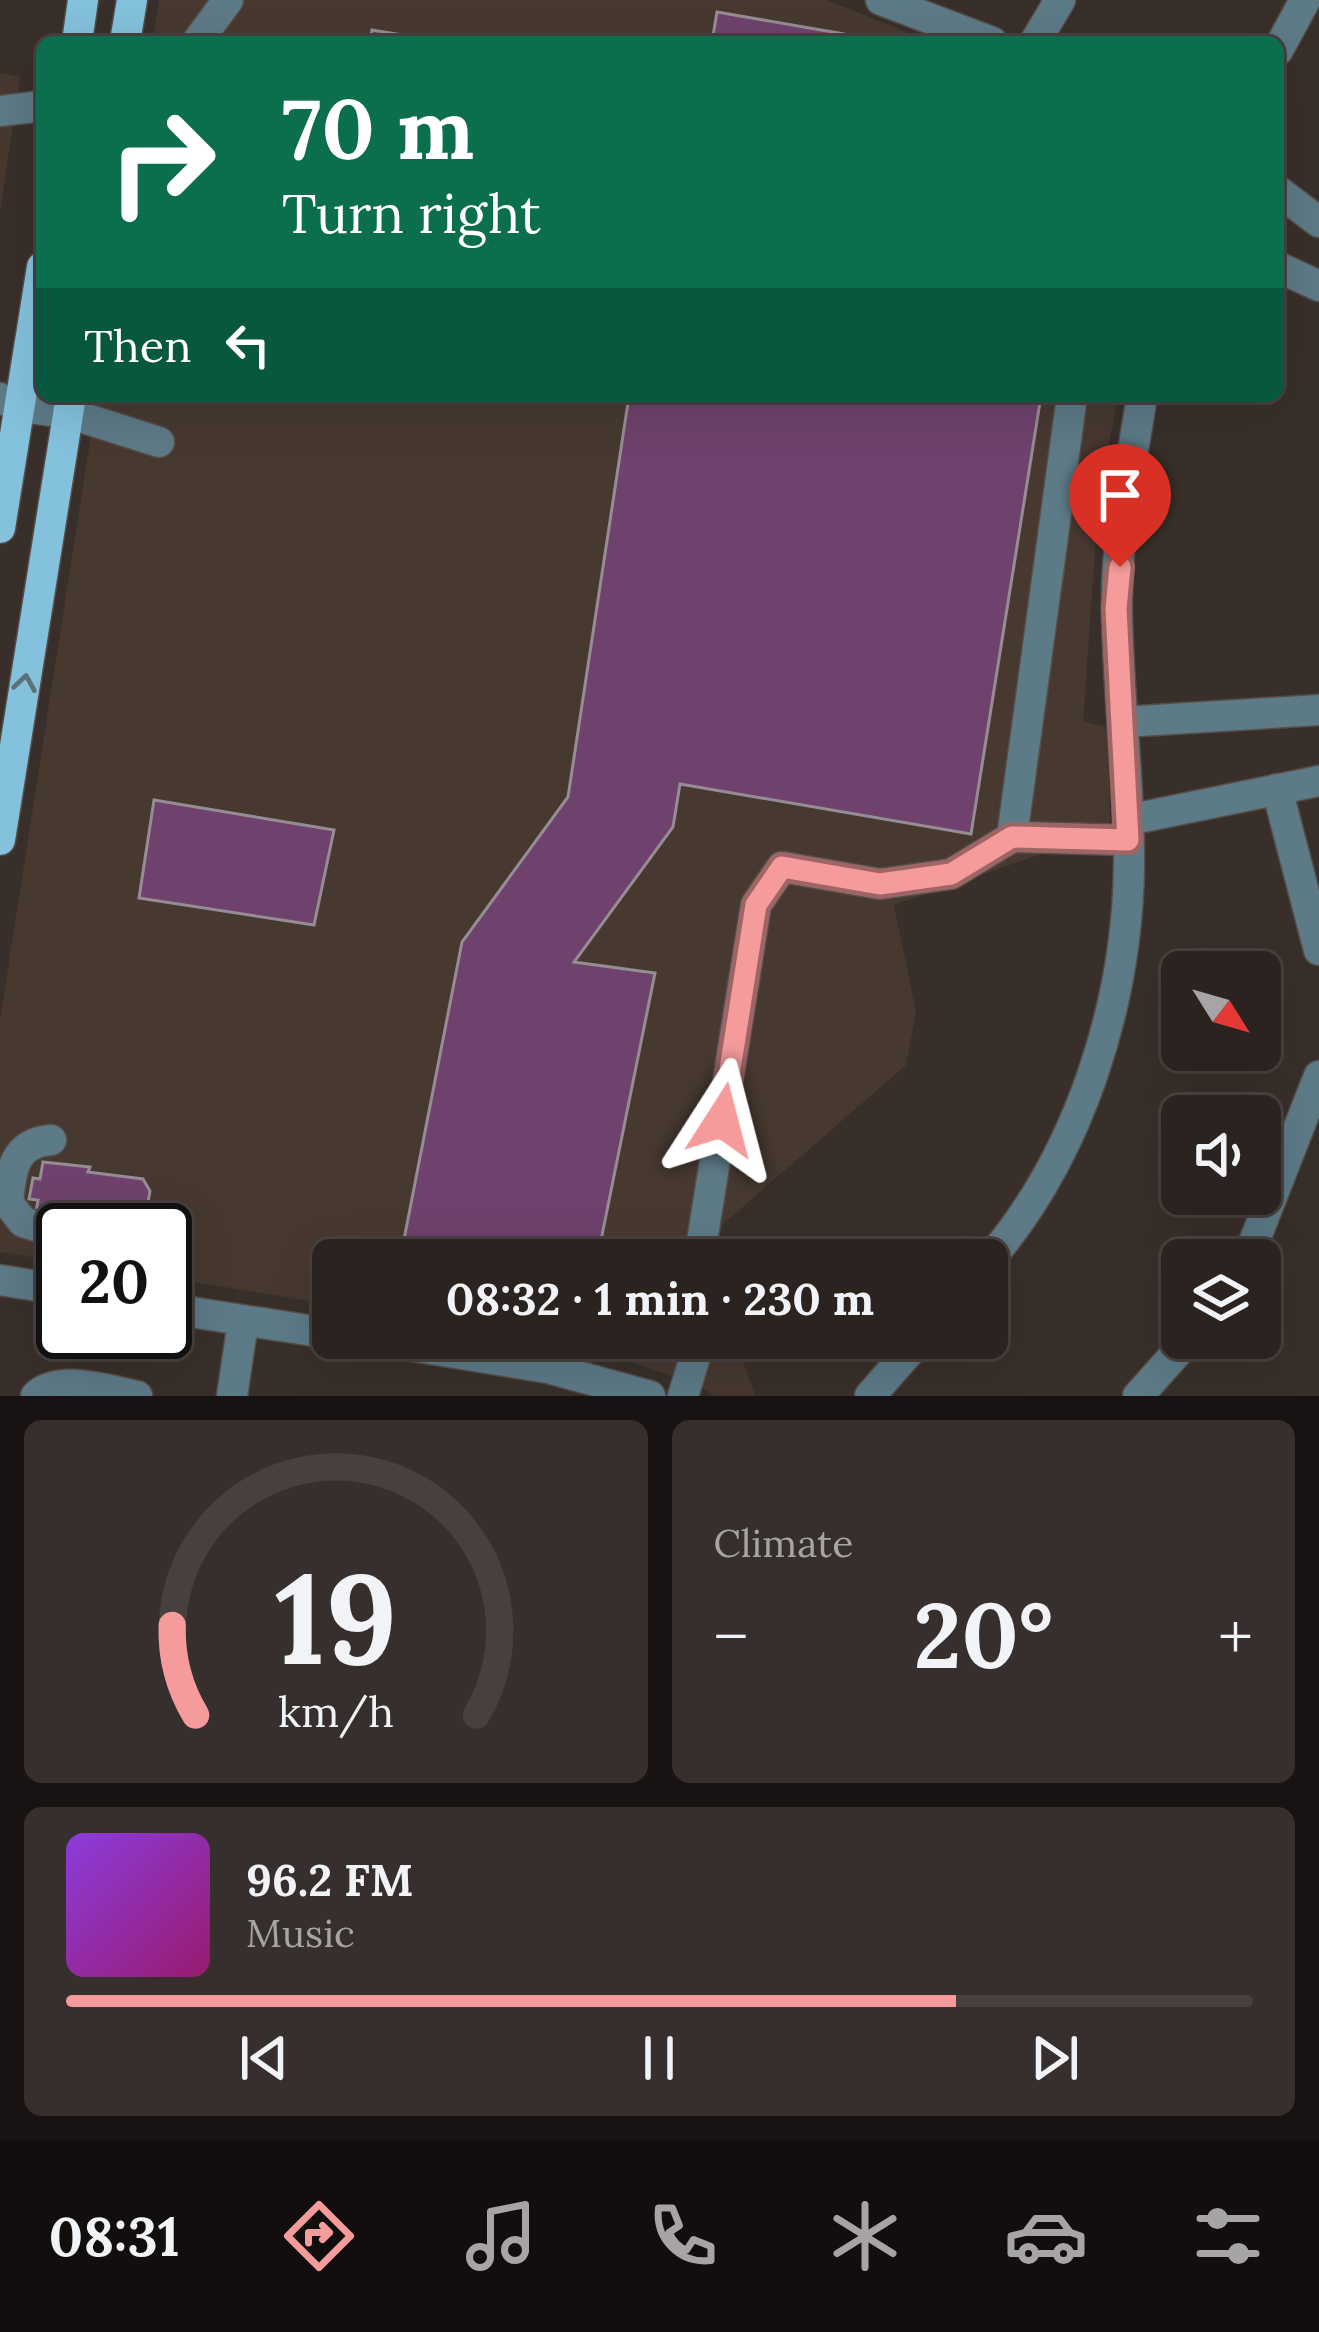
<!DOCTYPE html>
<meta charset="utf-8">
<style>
:root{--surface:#2b2320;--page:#372f2d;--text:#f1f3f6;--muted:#a6a4a5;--line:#47403e;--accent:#f59b9b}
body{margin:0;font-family:Lora,serif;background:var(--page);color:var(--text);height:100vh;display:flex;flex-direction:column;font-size:45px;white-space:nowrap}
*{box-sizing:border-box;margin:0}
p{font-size:39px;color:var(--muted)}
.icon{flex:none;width:66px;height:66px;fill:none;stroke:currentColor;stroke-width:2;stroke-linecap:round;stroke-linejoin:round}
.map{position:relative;height:1396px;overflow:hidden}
.sheet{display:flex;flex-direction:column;gap:24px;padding:24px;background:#181312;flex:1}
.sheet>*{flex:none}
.top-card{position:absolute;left:36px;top:36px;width:1248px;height:366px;border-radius:18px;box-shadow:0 12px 48px #0002,0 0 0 3px var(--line);background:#0b6e4f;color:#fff;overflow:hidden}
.needle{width:78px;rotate:127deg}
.buttons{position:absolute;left:1161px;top:951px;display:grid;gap:24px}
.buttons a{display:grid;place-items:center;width:120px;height:120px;border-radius:18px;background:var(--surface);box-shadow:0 12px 48px #0002,0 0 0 3px var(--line);font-size:60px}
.speed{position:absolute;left:36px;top:1203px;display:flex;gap:24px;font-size:60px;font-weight:700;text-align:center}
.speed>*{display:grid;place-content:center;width:156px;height:156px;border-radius:50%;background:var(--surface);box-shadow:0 12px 48px #0002,0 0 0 3px var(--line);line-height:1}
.speed .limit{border:6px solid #111;border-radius:18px;background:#fff;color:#111}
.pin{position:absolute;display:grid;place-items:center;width:102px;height:102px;color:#fff;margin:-123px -51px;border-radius:50% 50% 50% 0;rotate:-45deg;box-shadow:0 0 12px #0007}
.pin .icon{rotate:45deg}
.me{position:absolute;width:132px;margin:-66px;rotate:9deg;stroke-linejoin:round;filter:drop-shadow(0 0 9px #0008)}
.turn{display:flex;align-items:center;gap:42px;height:252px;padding:0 48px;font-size:54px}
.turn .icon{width:156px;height:156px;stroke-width:2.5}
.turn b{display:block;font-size:84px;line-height:102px}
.then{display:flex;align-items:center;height:114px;padding:0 48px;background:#0003;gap:24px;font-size:45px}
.big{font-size:90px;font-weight:700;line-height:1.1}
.sheet .tile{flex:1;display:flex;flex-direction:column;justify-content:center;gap:18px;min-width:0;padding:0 42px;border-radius:18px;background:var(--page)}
.sheet .dial{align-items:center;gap:0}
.dial svg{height:312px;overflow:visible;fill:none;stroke:var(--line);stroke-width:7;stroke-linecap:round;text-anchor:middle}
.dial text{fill:var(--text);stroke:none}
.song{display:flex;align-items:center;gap:36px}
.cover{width:144px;height:144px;border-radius:18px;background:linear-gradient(135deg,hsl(270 70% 55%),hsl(320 70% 35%))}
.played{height:12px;border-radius:6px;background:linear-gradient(90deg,var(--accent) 75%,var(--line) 75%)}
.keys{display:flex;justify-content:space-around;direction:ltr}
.heat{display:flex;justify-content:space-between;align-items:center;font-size:66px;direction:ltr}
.sheet .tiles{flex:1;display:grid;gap:24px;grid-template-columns:1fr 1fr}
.tile:last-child{grid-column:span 2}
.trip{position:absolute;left:312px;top:1239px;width:696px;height:120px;border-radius:18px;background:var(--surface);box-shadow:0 12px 48px #0002,0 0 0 3px var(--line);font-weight:700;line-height:120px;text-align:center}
.tab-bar{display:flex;height:192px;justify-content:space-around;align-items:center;background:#110e0d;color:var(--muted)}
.tab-bar .icon{width:84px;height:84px}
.tab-bar .current{color:var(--accent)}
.tab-bar b{font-size:54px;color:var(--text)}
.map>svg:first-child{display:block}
.built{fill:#473930}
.building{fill:#6e426c;stroke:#968c95;stroke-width:3}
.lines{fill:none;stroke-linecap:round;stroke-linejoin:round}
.minor-casing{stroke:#564c48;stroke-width:33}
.major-casing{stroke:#564c48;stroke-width:33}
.minor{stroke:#5d7a87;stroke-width:30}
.major{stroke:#84c1dc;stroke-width:30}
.oneway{stroke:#5b717a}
.route-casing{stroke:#9f6565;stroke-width:30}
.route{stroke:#f59b9b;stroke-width:21}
</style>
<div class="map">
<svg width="1319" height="1396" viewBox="0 0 1319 1396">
<rect width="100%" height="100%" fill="#392f2a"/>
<path class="built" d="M 159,0 L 827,0 L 931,42 L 153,42 Z
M 0,73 L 20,77 L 0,212 Z
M 97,396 L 1118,396 L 1099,494 L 1083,721 L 1109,728 L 1110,830 L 894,905 L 916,1012 L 906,1065 L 723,1224 L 712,1260 L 333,1260 L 333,1305 L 165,1277 L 165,1230 L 63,1230 L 63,1262 L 0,1252 L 0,1020 Z
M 527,1338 L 735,1338 L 755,1396 L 714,1396 L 701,1387 L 602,1351 Z"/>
<path class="building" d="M 717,12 L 844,34 L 842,42 L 712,42 Z
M 372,30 L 445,42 L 370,42 Z
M 629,396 L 1041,396 L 971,834 L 680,784 L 673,827 L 574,962 L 655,973 L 597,1260 L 400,1260 L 462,942 L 568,797 Z
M 154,800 L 334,830 L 314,925 L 139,898 Z
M 43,1162 L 90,1167 L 88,1172 L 143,1179 L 150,1191 L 143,1230 L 69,1222 L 68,1214 L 36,1212 L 38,1200 L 29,1199 L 33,1178 L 40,1179 Z"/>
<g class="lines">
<defs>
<path id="minor" d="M 881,0 L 992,42
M 197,42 L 228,0
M 1035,42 L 1060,0
M 1278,50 L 1305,0
M 0,111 L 42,106
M 1278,191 L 1319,222
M 1278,267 L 1319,286
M 0,398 L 21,407 L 68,413 L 159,442
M 1123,722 L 1319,710
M 1277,789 L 1319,950
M 1128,820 L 1319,781
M 1012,837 L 1128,840
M 51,1140 C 13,1143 11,1171 8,1203 L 23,1222 L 63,1235
M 699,1260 L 756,905 L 782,867 L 880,884 L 951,874 L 1012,837 L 1072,396
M 1247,1260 L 1319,1076
M 987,1262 C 1079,1157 1127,1005 1129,867 C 1130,782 1118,698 1117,613 C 1115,540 1131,467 1142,396
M 0,1280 L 63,1290
M 165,1308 L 333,1334
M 362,1338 L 548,1368 L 650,1396
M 36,1396 C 58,1374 109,1390 137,1396
M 232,1396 L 243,1322
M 683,1396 L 701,1338
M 870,1396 L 921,1338
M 1138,1396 L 1190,1338"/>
<path id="major" d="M 77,42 L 83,0
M 125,42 L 132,0
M 0,528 L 42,267
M 0,840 L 71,396"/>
</defs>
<use href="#minor" class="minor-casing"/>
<use href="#major" class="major-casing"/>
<use href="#minor" class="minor"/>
<use href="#major" class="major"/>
</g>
<defs><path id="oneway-chevron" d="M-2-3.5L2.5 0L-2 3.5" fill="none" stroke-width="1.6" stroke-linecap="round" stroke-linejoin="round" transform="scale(3)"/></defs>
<use class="oneway" href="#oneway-chevron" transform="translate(25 683) rotate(-81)"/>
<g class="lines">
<defs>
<path id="route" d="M 722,1120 L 756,905 L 782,867 L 880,884 L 951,874 L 1012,837 L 1128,840 L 1116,609 L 1120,567"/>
</defs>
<use href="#route" class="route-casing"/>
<use href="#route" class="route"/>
</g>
</svg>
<div class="buttons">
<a><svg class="needle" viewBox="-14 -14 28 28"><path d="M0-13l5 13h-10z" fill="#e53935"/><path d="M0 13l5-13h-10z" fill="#a6a4a5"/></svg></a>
<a><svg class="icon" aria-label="sound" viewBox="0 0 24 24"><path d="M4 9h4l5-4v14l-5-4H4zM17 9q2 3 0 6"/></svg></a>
<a><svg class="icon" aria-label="layers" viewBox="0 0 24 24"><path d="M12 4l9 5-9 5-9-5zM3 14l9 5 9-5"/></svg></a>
</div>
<div class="speed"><div class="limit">20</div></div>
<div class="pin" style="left:1120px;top:567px;background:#d93025"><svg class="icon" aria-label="arrive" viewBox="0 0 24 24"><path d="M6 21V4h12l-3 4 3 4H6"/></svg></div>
<svg class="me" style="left:722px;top:1120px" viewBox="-20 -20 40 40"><path d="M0-17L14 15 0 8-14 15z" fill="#f59b9b" stroke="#fff" stroke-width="4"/></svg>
<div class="trip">08:32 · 1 min · 230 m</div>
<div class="top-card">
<div class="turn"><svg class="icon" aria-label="right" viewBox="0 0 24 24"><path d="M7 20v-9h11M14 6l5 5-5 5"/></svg><div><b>70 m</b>Turn right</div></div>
<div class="then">Then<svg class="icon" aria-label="left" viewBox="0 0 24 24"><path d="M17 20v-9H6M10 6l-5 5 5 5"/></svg></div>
</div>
</div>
<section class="sheet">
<div class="tiles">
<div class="tile dial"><svg viewBox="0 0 100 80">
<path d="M14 69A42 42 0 1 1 86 69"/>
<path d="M14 69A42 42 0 0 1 8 46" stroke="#f59b9b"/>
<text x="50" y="56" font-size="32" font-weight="700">19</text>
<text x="50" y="72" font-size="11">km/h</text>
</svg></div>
<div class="tile"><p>Climate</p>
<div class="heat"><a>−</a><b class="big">20°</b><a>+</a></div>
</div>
<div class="tile">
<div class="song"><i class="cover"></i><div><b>96.2 FM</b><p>Music</p></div></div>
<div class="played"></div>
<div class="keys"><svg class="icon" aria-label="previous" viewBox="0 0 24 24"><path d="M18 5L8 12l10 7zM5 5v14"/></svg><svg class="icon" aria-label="pause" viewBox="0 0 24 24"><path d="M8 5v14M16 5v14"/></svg><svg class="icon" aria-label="next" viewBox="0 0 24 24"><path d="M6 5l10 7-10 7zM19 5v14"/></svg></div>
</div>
</div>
</section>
<nav class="tab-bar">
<b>08:31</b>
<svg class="icon current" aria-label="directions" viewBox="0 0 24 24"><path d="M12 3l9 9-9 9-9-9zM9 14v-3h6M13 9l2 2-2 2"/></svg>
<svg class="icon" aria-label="music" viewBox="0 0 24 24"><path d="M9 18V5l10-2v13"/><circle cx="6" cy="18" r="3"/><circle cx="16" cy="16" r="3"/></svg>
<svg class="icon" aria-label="phone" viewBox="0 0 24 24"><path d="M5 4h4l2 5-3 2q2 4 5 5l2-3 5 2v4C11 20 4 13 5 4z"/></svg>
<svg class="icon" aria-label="climate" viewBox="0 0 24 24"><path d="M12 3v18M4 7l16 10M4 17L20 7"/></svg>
<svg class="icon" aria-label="car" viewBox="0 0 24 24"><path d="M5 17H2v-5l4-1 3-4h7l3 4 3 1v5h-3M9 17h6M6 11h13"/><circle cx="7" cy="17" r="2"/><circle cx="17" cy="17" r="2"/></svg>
<svg class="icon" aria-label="filters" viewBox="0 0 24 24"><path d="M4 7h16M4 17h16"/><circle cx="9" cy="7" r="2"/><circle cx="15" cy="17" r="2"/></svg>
</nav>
